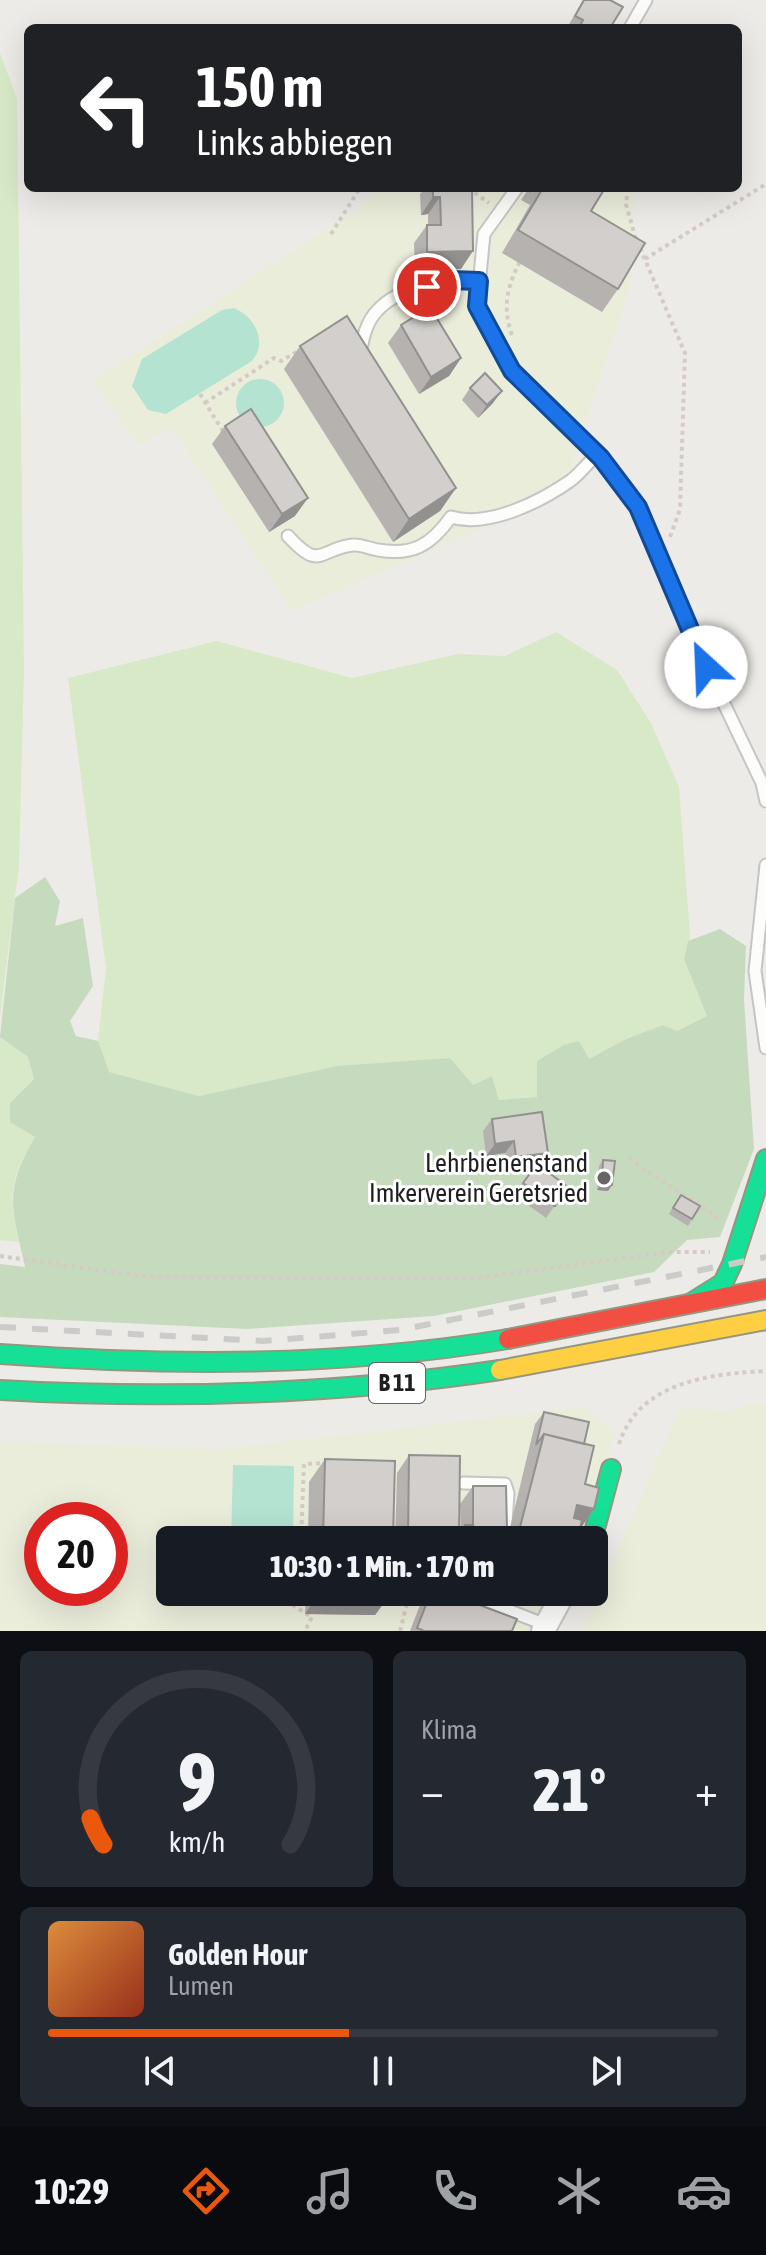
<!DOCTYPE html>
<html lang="de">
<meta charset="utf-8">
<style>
:root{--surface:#171b24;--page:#242831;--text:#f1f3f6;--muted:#9ea1a6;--line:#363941;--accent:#ea580c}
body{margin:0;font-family:"Asap Condensed",sans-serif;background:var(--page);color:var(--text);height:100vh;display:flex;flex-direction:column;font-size:30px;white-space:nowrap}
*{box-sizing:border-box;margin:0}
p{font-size:26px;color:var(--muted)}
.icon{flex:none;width:44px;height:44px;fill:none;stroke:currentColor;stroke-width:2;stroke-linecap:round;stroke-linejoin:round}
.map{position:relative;height:1631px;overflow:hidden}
.side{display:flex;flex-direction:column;gap:20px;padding:20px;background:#0d0f14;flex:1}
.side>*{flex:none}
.top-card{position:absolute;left:24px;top:24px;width:718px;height:168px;border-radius:12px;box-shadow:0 8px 32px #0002;background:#202124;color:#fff;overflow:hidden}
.speed{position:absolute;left:24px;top:1502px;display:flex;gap:16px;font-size:40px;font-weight:700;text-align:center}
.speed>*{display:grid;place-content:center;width:104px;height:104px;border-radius:50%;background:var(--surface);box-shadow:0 8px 32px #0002;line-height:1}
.speed .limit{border:12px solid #d22;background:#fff;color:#111}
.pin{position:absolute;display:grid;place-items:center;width:68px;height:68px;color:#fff;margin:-34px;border:4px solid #fff;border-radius:50%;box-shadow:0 2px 8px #0007}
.me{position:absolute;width:88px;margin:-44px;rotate:335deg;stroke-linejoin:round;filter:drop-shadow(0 0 6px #0008)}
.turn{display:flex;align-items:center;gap:28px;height:168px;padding:0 40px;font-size:36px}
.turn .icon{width:104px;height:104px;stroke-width:2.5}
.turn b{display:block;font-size:56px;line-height:68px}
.big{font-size:60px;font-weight:800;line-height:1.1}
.side .tile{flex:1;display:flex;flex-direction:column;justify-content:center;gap:12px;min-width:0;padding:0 28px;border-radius:12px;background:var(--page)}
.side .dial{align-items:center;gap:0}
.dial svg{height:208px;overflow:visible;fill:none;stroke:var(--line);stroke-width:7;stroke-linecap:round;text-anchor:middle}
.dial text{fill:var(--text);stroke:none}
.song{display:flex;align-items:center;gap:24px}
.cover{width:96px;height:96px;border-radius:12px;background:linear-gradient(135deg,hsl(30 70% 55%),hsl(10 70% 35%))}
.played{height:8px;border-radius:4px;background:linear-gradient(90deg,var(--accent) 45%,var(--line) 45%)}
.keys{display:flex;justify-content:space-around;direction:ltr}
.heat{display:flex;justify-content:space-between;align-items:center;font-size:44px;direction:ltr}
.side .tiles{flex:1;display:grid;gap:20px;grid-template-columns:1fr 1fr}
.tile:last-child{grid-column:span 2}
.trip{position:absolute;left:156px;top:1526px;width:452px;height:80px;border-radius:12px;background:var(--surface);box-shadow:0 8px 32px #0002;font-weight:800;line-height:80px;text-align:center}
.tab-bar{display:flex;height:128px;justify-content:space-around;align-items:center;background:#090b0e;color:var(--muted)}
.tab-bar .icon{width:56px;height:56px}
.tab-bar .selected{color:var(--accent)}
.tab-bar b{font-size:36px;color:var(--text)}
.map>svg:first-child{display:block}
.farmland{fill:#ebeddb;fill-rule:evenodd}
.grass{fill:#d8e9c7}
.forest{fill:#c6dbbd}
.pitch{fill:#b4e3d1}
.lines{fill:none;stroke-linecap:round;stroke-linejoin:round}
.lane-casing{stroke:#c6c5c3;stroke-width:15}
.street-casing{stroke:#c6c5c3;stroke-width:26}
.fast-casing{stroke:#94967f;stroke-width:22}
.slow-casing{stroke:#94967f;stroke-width:22}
.jam-casing{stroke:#94967f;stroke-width:22}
.path{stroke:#d6cac7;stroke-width:4;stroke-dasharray:4 4;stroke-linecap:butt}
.lane{stroke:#fcfcfb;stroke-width:11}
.street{stroke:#fcfcfb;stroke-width:22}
.fast{stroke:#16e098;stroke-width:18}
.slow{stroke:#ffcf43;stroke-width:18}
.jam{stroke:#f24e42;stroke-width:18}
.rail{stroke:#cbcbca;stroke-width:6;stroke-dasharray:16 16;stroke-linecap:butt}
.wall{fill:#b5b2af}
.shaded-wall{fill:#93918f}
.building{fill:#d2cfcc;stroke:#93918f;stroke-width:2}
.route-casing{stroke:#114b97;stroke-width:20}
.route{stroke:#1a73e8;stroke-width:14}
.poi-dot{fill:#676665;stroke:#fff;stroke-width:3}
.labels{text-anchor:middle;stroke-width:6;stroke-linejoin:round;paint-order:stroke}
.shield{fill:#fff;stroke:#626262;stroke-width:2}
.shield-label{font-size:24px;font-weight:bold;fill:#1f1f1f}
.poi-label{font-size:26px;fill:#1f1f1f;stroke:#fff;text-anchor:end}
</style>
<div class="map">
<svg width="766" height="1631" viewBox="0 0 766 1631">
<rect width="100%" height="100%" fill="#edebe7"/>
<path class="farmland" d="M 378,188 L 636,188 L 630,289 L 562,494 L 292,611 L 172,428 L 138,445 L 93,380 L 360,208 Z
M 750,1404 L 766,1404 L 766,1631 L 582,1631 L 680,1407 L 726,1412 Z
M 583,1407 L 615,1432 L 591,1522 L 582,1540 L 170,1540 L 170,1592 L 554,1592 L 533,1631 L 0,1631 L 0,1441 L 219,1449 ZM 42,1520 L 110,1520 L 110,1588 L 42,1588 Z"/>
<path class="grass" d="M 0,53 L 17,99 L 24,670 L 19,865 L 0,1016 Z
M 556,632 L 617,670 L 651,723 L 679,787 L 690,936 L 684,959 L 708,1016 L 677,1031 L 663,1025 L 626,1039 L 589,1059 L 537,1097 L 499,1100 L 492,1076 L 473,1085 L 337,1066 L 199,1096 L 108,1072 L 98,1041 L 106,968 L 68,678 L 217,641 L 352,678 L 458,654 L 505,656 Z
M 0,1037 L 28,1057 L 34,1079 L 10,1103 L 35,1137 C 10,1179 8,1195 19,1242 L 0,1240 Z"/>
<path class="forest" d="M 45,877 L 60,901 L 55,926 L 83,918 L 93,986 L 70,1021 L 76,1036 L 98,1041 L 109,1072 L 199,1096 L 337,1066 L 450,1058 L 473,1085 L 492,1076 L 499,1100 L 537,1097 L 537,1061 L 564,1045 L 579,1041 L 589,1059 L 626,1039 L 663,1025 L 677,1031 L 707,1016 L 684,959 L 688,941 L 720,929 L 746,946 L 744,1000 L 754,1149 L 720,1237 L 687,1240 L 654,1272 L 434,1316 L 247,1329 L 0,1317 L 0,1264 L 25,1267 C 12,1209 3,1191 35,1137 L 10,1122 L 10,1103 L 34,1079 L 28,1057 L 0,1037 L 15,898 Z"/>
<path class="pitch" d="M 234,308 C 255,317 268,342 252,361 L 166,414 L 148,410 L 132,386 L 142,359 L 222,310 Z
M236 403a24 24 0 1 1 48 0a24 24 0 1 1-48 0Z
M 233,1465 L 294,1466 L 293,1540 L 231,1540 Z"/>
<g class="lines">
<defs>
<path id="lane" d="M 630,28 L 646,0
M 517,188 L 484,234 L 477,306 L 512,371 L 601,458 L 638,507 L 693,639 L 762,783 L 766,801
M 360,353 C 363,339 366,322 377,311 C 400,285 447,280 479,281
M 288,536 C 321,572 318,549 353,545 C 361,544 370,549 378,550 C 413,556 431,545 451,517 C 488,528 540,502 570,481 C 580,474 588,463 597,454
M 766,865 L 755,971 L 766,1048
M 463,1483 L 505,1484 L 508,1493 L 505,1540
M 462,1592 L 546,1625
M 494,1605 L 496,1592"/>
<path id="street" d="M 543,1631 L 564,1592"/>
<path id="fast" d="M 732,1264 L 766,1159
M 691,1303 L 723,1283 L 732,1264
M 0,1354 C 170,1366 340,1367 508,1339
M 0,1390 C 167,1399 334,1395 500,1370
M 592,1540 L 611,1469"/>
<path id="slow" d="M 500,1370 L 766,1320"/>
<path id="jam" d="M 508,1339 L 766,1289"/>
</defs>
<use href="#lane" class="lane-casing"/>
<use href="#street" class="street-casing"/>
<use href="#fast" class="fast-casing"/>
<use href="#slow" class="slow-casing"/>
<use href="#jam" class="jam-casing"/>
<path class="path" d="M 468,188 L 489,203
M 628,188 L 626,204 L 636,240
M 331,234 L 360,188
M 640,248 L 685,353 L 680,509 L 669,540
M 645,259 L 766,184
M 512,335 C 502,306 507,288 520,261
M 200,394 L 224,433
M 205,403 L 274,358 L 281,361 L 298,351
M 629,1158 C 659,1182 692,1197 722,1221
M 0,1256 L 149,1277 L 477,1278 L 668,1252 L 710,1252
M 619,1444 C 639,1382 709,1374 766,1371
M 301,1540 L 304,1464 L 326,1463
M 299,1592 L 299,1597 L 289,1596 L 294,1606 L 312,1617 L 305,1631
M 400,1631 L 410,1592"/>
<use href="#lane" class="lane"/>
<use href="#street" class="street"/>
<use href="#fast" class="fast"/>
<use href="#slow" class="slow"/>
<use href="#jam" class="jam"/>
<path class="rail" d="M 0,1327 L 263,1341 L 400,1330 L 766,1257"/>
</g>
<path class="wall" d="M 583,0 L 610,0 L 610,28 L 567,28 Z
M 425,188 L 472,188 L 461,269 L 415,270 L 414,243 L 427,225 L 428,225 L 428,214 L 421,215 L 420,194 Z
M 529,188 L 605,188 L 591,211 L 618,289 L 602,312 L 502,253 L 530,205 L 521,200 Z
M 401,325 L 461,358 L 449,376 L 419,394 L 388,343 Z
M 300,346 L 456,488 L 440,511 L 393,542 L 284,369 Z
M 470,388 L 493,403 L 478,418 L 462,400 Z
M 225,426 L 295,516 L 269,532 L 212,444 Z
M 492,1119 L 539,1165 L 568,1187 L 546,1218 L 514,1195 L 535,1166 L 507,1169 L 505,1153 L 486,1156 L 483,1131 Z
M 603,1160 L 612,1185 L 608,1191 L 597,1190 L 599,1166 Z
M 681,1195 L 692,1219 L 688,1226 L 669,1214 Z
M 544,1412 L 584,1444 L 585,1484 L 594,1509 L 580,1529 L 577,1540 L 507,1540 L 535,1424 Z
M 409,1455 L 459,1534 L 461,1531 L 460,1504 L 473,1486 L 507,1529 L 501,1537 L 501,1540 L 395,1540 L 397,1473 Z
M 325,1459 L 393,1540 L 308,1540 L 309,1482 Z
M 306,1592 L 392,1592 L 375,1615 L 305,1614 Z
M 430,1592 L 445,1592 L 512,1631 L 410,1631 L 420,1605 Z"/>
<path class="shaded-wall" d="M 433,197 L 440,197 L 428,214 L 421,215 Z
M 473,251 L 461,269 L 415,270 L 427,252 Z
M 461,358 L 449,376 L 419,394 L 431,377 Z
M 502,391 L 493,403 L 478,418 L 487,405 Z
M 456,488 L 440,511 L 393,542 L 409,519 Z
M 308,498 L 295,516 L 269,532 L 282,514 Z
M 514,1141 L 505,1153 L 486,1156 L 495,1144 Z
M 548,1153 L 539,1165 L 507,1169 L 516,1157 Z
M 602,1184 L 612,1185 L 608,1191 L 597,1190 Z
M 577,1505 L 594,1509 L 578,1532 L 561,1528 Z
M 518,1535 L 540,1540 L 515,1540 Z
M 320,1592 L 392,1592 L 375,1615 L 305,1614 Z"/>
<path class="building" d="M 584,0 L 610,0 L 623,7 L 610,28 L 579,28 L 583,20 L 575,16 Z
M 433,188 L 472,188 L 473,251 L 427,252 L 427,225 L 441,225 L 440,197 L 433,197 Z
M 543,188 L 605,188 L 591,211 L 645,243 L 618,289 L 518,230 Z
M 430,307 L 461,358 L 431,377 L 401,325 Z
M 347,316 L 456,488 L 409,519 L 300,346 Z
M 485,373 L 502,391 L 487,405 L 470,388 Z
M 251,409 L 308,498 L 282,514 L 225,426 Z
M 542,1112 L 548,1153 L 516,1157 L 514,1141 L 495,1144 L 492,1119 Z
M 603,1160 L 615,1161 L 612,1185 L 602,1184 Z
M 537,1164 L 568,1187 L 555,1206 L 523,1183 Z
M 681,1195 L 700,1206 L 692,1219 L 673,1208 Z
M 544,1412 L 589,1422 L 584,1444 L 544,1434 L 536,1445 Z
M 544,1434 L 594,1446 L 585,1484 L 599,1488 L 594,1509 L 577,1505 L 574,1518 L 582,1520 L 577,1540 L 540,1540 L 518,1535 Z
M 409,1455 L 460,1456 L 459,1540 L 408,1540 Z
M 325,1459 L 395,1461 L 393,1540 L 323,1540 Z
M 473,1486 L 506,1486 L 507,1529 L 501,1529 L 501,1540 L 465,1540 L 465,1525 L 473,1525 Z
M 431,1592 L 445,1592 L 517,1619 L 512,1631 L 424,1631 L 417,1628 Z"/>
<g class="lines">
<defs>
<path id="route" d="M 427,287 L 451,280 L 479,281 L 477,306 L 512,371 L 601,458 L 638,507 L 706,667"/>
</defs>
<use href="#route" class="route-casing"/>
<use href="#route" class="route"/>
</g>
<circle class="poi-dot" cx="604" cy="1178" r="8"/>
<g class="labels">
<rect class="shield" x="369" y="1363" width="56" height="40" rx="6"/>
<g class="shield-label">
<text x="397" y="1391">B 11</text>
</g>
<g class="poi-label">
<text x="588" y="1172">Lehrbienenstand<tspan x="588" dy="30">Imkerverein Geretsried</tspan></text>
</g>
</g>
</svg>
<div class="speed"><div class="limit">20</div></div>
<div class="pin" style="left:427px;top:287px;background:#d93025"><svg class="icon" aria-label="arrive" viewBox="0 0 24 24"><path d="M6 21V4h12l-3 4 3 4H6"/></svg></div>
<svg class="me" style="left:706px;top:667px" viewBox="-20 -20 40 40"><circle r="19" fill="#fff"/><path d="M0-13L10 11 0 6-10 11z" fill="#1a73e8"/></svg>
<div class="trip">10:30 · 1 Min. · 170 m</div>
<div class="top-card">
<div class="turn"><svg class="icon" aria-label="left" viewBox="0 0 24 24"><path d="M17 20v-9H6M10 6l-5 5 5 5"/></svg><div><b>150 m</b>Links abbiegen</div></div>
</div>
</div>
<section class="side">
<div class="tiles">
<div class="tile dial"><svg viewBox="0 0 100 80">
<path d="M14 69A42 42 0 1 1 86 69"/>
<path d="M14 69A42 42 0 0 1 9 59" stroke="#ea580c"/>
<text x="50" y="56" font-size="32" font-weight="700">9</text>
<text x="50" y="72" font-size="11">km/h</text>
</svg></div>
<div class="tile"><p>Klima</p>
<div class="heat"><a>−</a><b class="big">21°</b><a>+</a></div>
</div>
<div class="tile">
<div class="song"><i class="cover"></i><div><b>Golden Hour</b><p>Lumen</p></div></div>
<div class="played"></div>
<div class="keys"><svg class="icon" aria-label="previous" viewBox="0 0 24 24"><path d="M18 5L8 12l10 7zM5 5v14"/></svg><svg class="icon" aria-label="pause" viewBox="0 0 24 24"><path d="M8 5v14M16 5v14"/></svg><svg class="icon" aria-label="next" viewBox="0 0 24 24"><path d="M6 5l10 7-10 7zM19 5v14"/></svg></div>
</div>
</div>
</section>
<nav class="tab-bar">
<b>10:29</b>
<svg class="icon selected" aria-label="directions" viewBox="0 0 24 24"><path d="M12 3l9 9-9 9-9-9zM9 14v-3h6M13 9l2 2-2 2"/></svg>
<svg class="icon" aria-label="music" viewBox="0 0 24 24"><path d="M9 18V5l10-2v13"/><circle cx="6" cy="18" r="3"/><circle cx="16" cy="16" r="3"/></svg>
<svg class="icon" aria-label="phone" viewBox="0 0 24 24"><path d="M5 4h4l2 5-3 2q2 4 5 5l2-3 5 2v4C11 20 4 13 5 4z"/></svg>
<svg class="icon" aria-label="climate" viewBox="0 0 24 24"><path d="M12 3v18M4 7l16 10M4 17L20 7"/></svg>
<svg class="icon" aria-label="car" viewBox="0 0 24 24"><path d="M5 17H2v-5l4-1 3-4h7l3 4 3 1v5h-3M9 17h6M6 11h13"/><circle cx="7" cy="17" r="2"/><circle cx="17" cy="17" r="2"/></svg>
</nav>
